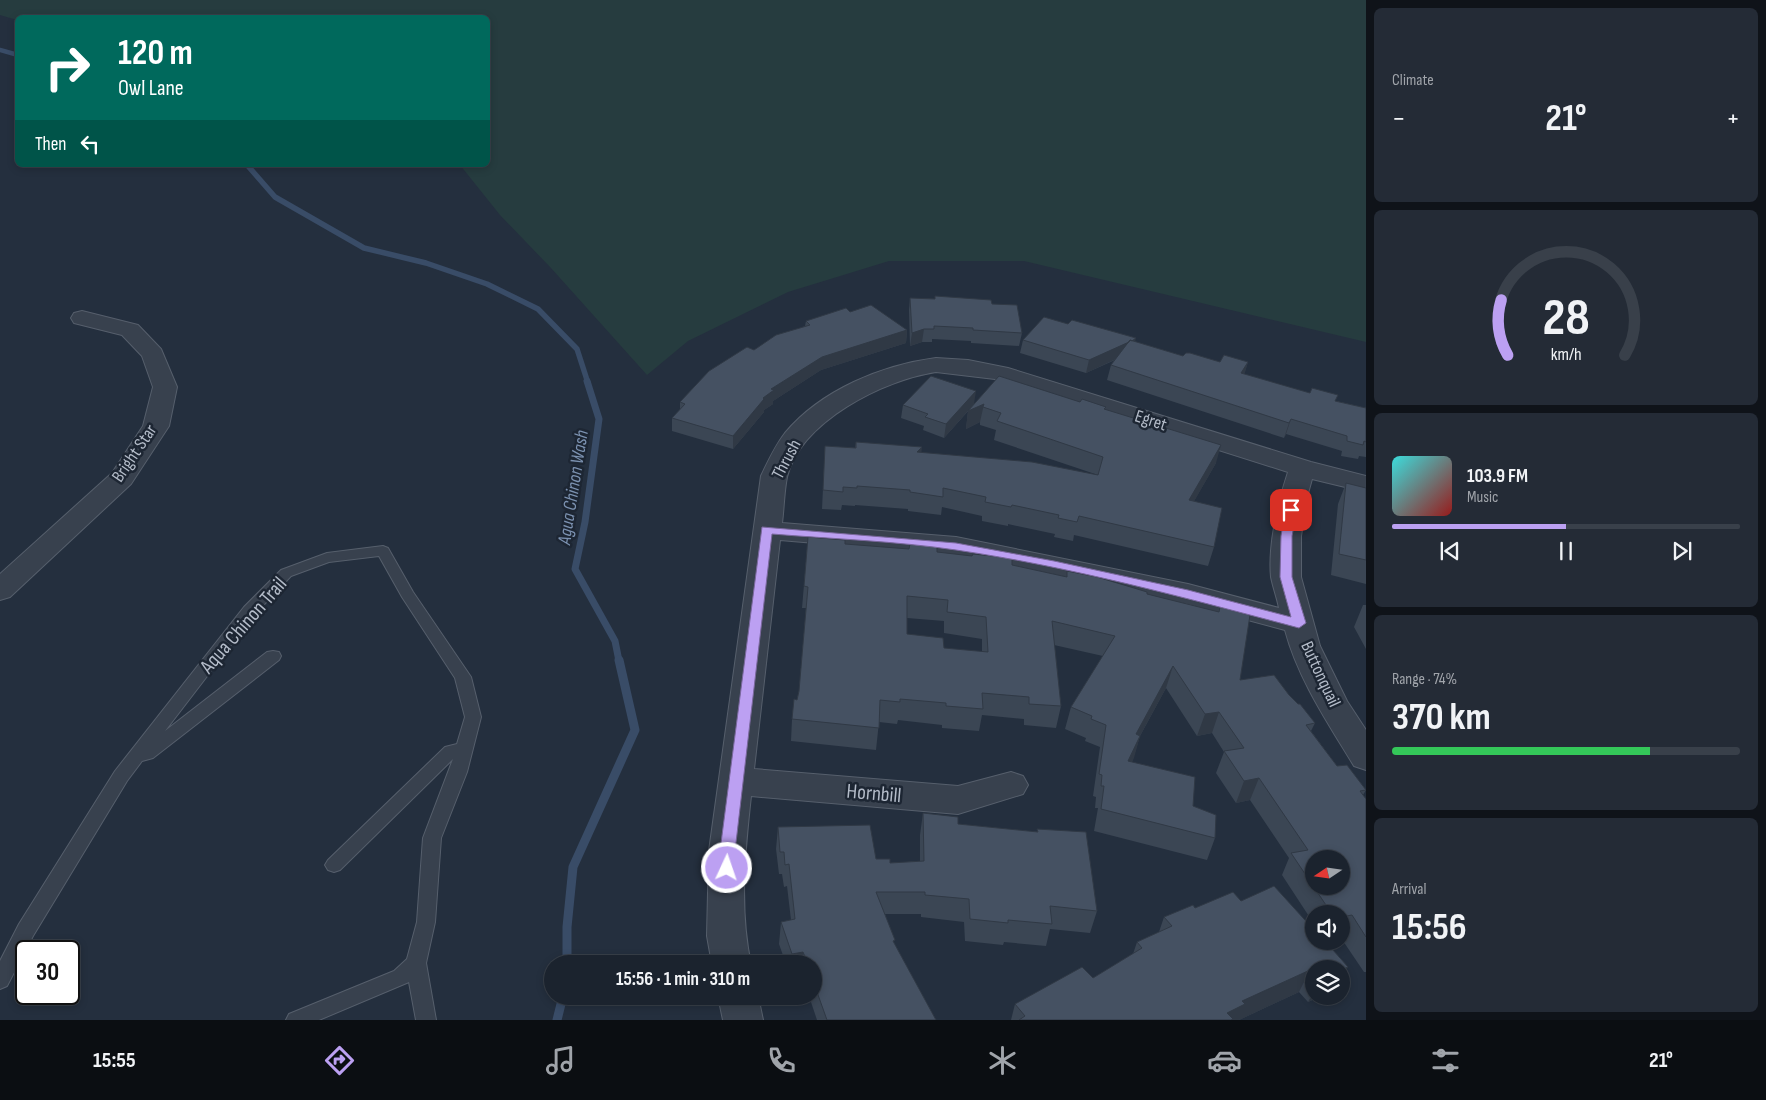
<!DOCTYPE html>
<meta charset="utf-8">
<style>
:root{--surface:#1b232e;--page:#242b36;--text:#f1f3f6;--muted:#a0a4aa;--line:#39404a;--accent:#bca0f2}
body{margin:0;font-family:"Sofia Sans Condensed",sans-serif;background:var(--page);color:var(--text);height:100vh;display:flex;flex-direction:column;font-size:19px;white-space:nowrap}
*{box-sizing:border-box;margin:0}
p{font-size:16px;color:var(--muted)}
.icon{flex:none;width:28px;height:28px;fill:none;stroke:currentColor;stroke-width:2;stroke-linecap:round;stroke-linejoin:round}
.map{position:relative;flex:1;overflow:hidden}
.sheet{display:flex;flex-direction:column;gap:8px;padding:8px;background:#0f1319;width:400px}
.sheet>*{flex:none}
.hud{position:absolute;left:15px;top:15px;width:475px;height:152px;border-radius:8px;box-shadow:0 2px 8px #0003,0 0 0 1px var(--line);background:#00695c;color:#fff;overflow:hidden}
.needle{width:32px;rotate:257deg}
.fabs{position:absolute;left:1305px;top:850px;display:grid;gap:10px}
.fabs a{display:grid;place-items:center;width:45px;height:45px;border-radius:50%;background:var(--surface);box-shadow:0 2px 8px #0003,0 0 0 1px var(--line);font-size:25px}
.speed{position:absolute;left:15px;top:940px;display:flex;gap:10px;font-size:25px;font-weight:700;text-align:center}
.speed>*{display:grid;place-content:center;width:65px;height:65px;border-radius:50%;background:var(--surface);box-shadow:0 2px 8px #0003,0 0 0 1px var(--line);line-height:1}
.speed .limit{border:2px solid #111;border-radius:8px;background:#fff;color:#111}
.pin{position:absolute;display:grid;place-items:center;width:42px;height:42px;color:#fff;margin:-21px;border-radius:10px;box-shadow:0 2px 8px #0006}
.me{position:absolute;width:55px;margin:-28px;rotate:3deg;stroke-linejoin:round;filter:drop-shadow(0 0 4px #0008)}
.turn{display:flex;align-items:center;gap:18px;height:105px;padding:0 20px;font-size:22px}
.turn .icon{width:65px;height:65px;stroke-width:2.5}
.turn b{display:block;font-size:35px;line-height:42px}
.then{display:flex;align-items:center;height:48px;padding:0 20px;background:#0003;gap:10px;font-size:19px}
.big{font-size:38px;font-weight:700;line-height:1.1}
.sheet .widget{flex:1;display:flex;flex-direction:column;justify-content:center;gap:8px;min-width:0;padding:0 18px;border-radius:8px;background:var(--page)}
.sheet .dial{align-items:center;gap:0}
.dial svg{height:130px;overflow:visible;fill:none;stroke:var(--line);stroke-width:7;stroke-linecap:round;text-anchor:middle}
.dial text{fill:var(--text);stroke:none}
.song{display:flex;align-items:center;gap:15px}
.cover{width:60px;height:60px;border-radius:8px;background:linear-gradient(135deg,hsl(180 70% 55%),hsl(0 70% 35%))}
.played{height:5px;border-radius:2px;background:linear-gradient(90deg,var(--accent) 50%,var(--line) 50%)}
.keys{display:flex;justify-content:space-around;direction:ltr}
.heat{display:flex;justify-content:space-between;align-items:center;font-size:28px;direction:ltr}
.charge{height:8px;border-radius:4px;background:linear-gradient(90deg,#34c759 74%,var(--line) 0)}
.trip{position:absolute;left:544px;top:955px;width:278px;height:50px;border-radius:25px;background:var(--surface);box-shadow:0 2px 8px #0003,0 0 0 1px var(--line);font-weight:700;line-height:50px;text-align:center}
.tabs{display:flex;height:80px;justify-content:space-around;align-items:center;background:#0b0e12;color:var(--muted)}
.tabs .icon{width:35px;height:35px}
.tabs .current{color:var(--accent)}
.tabs b{font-size:22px;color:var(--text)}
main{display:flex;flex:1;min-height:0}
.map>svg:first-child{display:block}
.green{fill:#263c3f}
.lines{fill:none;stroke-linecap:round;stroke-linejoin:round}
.stream-far3{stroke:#394c67;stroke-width:4.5}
.stream-far2{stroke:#394c67;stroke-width:5.5}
.stream-far1{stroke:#394c67;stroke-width:7}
.stream{stroke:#394c67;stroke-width:9}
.lane-casing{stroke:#565f6c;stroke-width:2}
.street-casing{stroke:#565f6c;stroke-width:2}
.lane{fill:#38414e;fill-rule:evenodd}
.street{fill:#38414e;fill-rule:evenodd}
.wall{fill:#3b4654;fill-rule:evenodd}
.shaded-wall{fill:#303945}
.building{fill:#455162;stroke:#303945;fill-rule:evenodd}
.route{fill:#bca0f2;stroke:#7a689d}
.labels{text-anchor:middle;stroke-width:5;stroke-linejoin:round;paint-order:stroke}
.street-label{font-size:18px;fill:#b4bcc9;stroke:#1d2633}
.water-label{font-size:19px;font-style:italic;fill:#7c92b1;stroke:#1d2633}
.near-street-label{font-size:21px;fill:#b4bcc9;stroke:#1d2633}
</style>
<main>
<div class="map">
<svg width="1366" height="1020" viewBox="0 0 1366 1020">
<rect width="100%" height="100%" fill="#242f3e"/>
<path class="green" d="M 0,0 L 1366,0 L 1366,342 L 1024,261 L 889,261 L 788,292 L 688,341 L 647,375 L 551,268 L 500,215 L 460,165 L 488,165 L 488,18 L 18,18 L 17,20 L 0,15 Z"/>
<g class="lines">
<path class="stream-far3" d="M 0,50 L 18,55
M 247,165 L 249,167"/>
<path class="stream-far2" d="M 248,166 L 275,197 L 364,248 L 426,263 L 487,284 L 538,309 L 577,349 L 588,383"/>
<path class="stream-far1" d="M 587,381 L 599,419 L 585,522 L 575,569 L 615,641 L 619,661"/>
<path class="stream" d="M 567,964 L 567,927 L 573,867 L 635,730 L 619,660
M 557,1020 L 563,996"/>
<defs>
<path id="lane" d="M 383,546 L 388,548 L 413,592 L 471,677 L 481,717 L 467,772 L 441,838 L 435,922 L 426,963 L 436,1020 L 416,1020 L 409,982 L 319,1020 L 286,1020 L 289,1014 L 394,971 L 407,959 L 417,922 L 423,838 L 453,759 L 340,870 L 334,872 L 328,870 L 325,865 L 328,860 L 445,747 L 457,744 L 465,717 L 455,678 L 402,597 L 379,556 L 329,562 L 291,576 L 254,615 L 165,731 L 267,652 L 273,651 L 279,652 L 281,656 L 279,660 L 153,758 L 142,761 L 127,781 L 33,936 L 7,986 L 0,989 L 0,961 L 19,924 L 115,771 L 244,607 L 281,570 L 327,553 Z"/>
<path id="street" d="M 82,311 L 138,325 L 161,349 L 177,387 L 169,426 L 131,484 L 10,597 L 0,600 L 0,574 L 112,473 L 143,426 L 153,387 L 142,356 L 122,335 L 74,323 L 71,318 L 74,313 Z
M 936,358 L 968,360 L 1008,368 L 1311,462 L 1366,476 L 1366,492 L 1312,479 L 1307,497 L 1301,536 L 1301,577 L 1320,646 L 1347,701 L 1366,730 L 1366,770 L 1354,766 C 1328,723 1298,679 1285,630 L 1188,604 L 956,555 L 780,540 L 754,769 L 958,786 L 1011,772 L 1023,776 L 1028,785 L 1023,794 L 958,814 L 751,796 C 745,851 739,909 751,964 L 712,964 L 707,936 L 709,851 L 761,476 C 768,461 775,446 785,433 C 821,390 882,365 936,358 ZM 936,372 L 995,379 L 1288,472 C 1278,502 1268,545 1271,577 C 1273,587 1277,598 1279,608 L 1188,584 L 956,537 L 782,523 C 784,508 784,492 787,477 C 801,421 884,380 936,372 Z
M 718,996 L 758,996 L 763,1020 L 723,1020 Z"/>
</defs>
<use href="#lane" class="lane-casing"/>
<use href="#street" class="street-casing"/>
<use href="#lane" class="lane"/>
<use href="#street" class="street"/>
</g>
<path class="wall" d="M 935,296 L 992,304 L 1022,333 L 1019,346 L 971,343 L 971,341 L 932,339 L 932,342 L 922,342 L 910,346 L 909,310 L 910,298 L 935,299 Z
M 850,312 L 907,330 L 906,343 L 821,370 L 773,401 L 773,404 L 764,410 L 764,412 L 733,449 L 672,431 L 672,418 L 680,410 L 680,402 L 754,350 L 805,326 L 806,321 Z
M 1068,324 L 1136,342 L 1183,356 L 1220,362 L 1248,362 L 1244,374 L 1336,401 L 1366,408 L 1366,457 L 1359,456 L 1358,459 L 1341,456 L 1342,451 L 1286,434 L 1284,438 L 1107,380 L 1111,365 L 1115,360 L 1086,373 L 1020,353 L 1023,340 Z
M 1080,402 L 1105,409 L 1216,463 L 1194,501 L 1214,547 L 1208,566 L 1074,535 L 1073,541 L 1054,537 L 1055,534 L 1008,524 L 1008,526 L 982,521 L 982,516 L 942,507 L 941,515 L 908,511 L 908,509 L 855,505 L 855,506 L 842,505 L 841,510 L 822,509 L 825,446 L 855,448 L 856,442 L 921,453 L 1098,475 L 994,440 L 996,430 L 980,425 L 980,422 L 966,429 L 968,411 L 970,409 L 944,438 L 923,430 L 924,426 L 901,418 L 903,405 Z
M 1346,483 L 1366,488 L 1366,584 L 1331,575 L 1338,504 Z
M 808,537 L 845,544 L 909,549 L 910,544 L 937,552 L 1012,565 L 1147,594 L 1218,612 L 1220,607 L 1240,680 L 1289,695 L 1315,723 L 1311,731 L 1337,766 L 1366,790 L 1363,795 L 1366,799 L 1366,972 L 1364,972 L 1341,938 L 1341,914 L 1314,914 L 1314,924 L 1282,875 L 1289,858 L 1250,800 L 1236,803 L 1216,773 L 1224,752 L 1212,733 L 1197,736 L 1166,688 L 1140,736 L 1132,762 L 1193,806 L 1215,838 L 1207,860 L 1094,831 L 1098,808 L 1095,808 L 1096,797 L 1093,796 L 1100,747 L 1085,741 L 1086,738 L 1065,729 L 1071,707 L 1103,656 L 1054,645 L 1061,706 L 1056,728 L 1024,725 L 1024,719 L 982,715 L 979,731 L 942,728 L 942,725 L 898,720 L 897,724 L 879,722 L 876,750 L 791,741 L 792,719 L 799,691 L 806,608 L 802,608 ZM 907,618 L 944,621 L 944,633 L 982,639 L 982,652 L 944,648 L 907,634 Z
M 1363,605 L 1366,605 L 1366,649 L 1354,627 Z
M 923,813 L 958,824 L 1037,832 L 1037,829 L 1097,911 L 1090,933 L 1050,929 L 1046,946 L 1004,942 L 1003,945 L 965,941 L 964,922 L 921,917 L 921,914 L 885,914 L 894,944 L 936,1020 L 817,1020 L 809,996 L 812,996 L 812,964 L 786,964 L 779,944 L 781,922 L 791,920 L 787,886 L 784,887 L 782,874 L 779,874 L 776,849 L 778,827 L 890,863 L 920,861 L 920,835 Z
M 1241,901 L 1314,969 L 1314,996 L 1321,996 L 1308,1002 L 1299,992 L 1239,1020 L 1011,1020 L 1015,1004 L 1093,978 L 1133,954 L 1137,942 L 1159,932 L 1164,917 L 1195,908 Z"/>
<path class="shaded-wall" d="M 924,329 L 922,342 L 910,346 L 912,333 Z
M 907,330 L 906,343 L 821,370 L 773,401 L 773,404 L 764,410 L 764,412 L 733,449 L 733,436 L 763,398 L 771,389 L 822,357 Z
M 1136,338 L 1133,351 L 1086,373 L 1089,360 Z
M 1248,362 L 1244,376 L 1241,373 Z
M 976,391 L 974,404 L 944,438 L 946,424 Z
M 984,404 L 980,422 L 966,429 L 968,411 Z
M 1291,419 L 1286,434 L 1284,438 L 1289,423 Z
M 1221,445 L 1216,463 L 1184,519 L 1189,500 Z
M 922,447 L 920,465 L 917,452 Z
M 1173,666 L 1166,688 L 1129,756 L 1136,734 Z
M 1219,712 L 1212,733 L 1197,736 L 1205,714 Z
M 1140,736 L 1134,758 L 1122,783 L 1128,761 Z
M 1259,778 L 1250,800 L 1236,803 L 1244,781 Z
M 803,952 L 802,964 L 791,964 L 792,954 Z
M 1348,967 L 1341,980 L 1341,970 Z
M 1310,970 L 1299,992 L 1239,1020 L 1224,1020 L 1227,1013 L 1242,1001 Z
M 1314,991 L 1314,996 L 1321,996 L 1308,1002 Z"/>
<path class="building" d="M 935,296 L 991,300 L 992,304 L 1017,305 L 1022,333 L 973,330 L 973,328 L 934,326 L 934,329 L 924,329 L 912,333 L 910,298 L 935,299 Z
M 871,305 L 907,330 L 822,357 L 771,389 L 774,390 L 763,398 L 764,399 L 733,436 L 672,418 L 685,404 L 680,402 L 709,371 L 747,347 L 754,350 L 776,335 L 810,325 L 806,321 L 846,308 L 850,312 Z
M 1044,317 L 1068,324 L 1072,320 L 1136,338 L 1132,341 L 1130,340 L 1129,342 L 1089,360 L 1023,340 Z
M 1130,340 L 1183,356 L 1186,353 L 1190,353 L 1220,362 L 1224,355 L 1248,362 L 1241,373 L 1310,393 L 1312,388 L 1338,395 L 1335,401 L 1366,408 L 1366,442 L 1364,441 L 1363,445 L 1347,441 L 1347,436 L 1291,419 L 1289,423 L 1111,365 Z
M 931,376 L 976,391 L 946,424 L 925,417 L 928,414 L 903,405 Z
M 999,376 L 1080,402 L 1082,399 L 1106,407 L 1104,409 L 1221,445 L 1189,500 L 1222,508 L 1214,547 L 1079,516 L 1077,522 L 1058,518 L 1059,515 L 1012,505 L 1011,507 L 985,502 L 986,497 L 943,488 L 943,497 L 910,492 L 910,490 L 857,486 L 857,488 L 843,487 L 843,492 L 823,490 L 825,446 L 856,448 L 856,442 L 922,447 L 917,452 L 1032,462 L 1098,475 L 1103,457 L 997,421 L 1001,413 L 983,407 L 984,404 L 968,411 Z
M 1346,483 L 1366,488 L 1366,560 L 1339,554 Z
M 808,537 L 845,540 L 845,544 L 909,549 L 910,544 L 937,546 L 937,552 L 972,556 L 973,554 L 1012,558 L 1012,565 L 1067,577 L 1067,571 L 1097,577 L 1134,588 L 1147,592 L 1147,594 L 1219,612 L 1220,607 L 1250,615 L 1240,680 L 1274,675 L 1289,695 L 1298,704 L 1300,704 L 1315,723 L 1306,725 L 1337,766 L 1347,765 L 1366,790 L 1360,791 L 1366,799 L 1366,937 L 1352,915 L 1341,917 L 1341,914 L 1332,914 L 1291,853 L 1308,850 L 1259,778 L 1244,781 L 1224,751 L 1244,748 L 1219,712 L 1205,714 L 1173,666 L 1136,734 L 1140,736 L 1128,761 L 1195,777 L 1193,806 L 1216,815 L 1215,838 L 1101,809 L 1104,786 L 1101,786 L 1102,775 L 1099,774 L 1106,725 L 1091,719 L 1092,716 L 1071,707 L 1115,636 L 1052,621 L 1061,706 L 1029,704 L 1029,697 L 982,693 L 983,709 L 946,706 L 946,703 L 900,699 L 900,702 L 880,700 L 879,728 L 792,719 L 794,699 L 797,700 L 799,691 L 803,644 L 808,587 L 804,586 ZM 907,596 L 948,600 L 947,612 L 986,617 L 988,652 L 944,648 L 943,638 L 907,634 ZM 1314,859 L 1341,859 L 1341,886 L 1314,886 Z
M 923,813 L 958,817 L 958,824 L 1038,832 L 1037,829 L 1086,832 L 1097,911 L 1050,906 L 1052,924 L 1008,920 L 1008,923 L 970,919 L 969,899 L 925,895 L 925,892 L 876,892 L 895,940 L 893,941 L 936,1020 L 827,1020 L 812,978 L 812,964 L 808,964 L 803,952 L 792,954 L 781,922 L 795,919 L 789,864 L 785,865 L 784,852 L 780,852 L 778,827 L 870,825 L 876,859 L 890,859 L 890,863 L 924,861 Z
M 1274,886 L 1314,930 L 1314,941 L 1325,941 L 1348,967 L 1341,970 L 1341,969 L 1314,969 L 1314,974 L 1310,970 L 1242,1001 L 1245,1004 L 1227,1013 L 1233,1019 L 1231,1020 L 1019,1020 L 1025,1016 L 1015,1004 L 1082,967 L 1093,978 L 1142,948 L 1137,942 L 1172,926 L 1164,917 L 1193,905 L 1195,908 L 1233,892 L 1241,901 Z"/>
<path class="route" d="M 1291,506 L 1297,510 L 1292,536 L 1292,577 L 1306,623 L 1299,628 C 1186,598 1072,567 956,550 C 895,541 833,539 772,534 L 735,851 L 735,868 L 732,873 L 727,874 L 722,873 L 719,868 L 720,851 L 762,527 L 956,543 L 1054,561 L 1188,590 L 1291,617 L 1280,577 L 1281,536 L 1285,510 Z"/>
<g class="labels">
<g class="street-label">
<text transform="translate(1151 420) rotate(18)" y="6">Egret</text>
<text transform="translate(134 453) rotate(-56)" y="6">Bright Star</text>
<text transform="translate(786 459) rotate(-62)" y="6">Thrush</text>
<text transform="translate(1321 674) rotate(65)" y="6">Buttonquail</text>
</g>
<g class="water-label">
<text transform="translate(572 487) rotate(-81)" y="7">Agua Chinon Wash</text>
</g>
<g class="near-street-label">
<text transform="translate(243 625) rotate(-49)" y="7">Aqua Chinon Trail</text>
<text transform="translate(874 793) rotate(5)" y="7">Hornbill</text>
</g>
</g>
</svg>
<div class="fabs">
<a><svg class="needle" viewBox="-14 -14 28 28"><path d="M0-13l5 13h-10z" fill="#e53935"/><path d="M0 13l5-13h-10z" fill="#a0a4aa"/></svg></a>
<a><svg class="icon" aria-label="sound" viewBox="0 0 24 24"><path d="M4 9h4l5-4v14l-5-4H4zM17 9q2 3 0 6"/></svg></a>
<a><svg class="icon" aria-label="layers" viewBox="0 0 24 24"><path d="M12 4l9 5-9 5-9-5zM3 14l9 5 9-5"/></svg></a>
</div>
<div class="speed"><div class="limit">30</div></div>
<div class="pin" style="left:1291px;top:510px;background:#d93025"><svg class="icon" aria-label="arrive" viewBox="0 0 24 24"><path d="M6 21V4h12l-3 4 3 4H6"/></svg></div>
<svg class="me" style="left:727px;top:868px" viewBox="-20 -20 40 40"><circle r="17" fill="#bca0f2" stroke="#fff" stroke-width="3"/><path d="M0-11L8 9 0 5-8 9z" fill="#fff"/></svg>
<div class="trip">15:56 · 1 min · 310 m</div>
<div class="hud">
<div class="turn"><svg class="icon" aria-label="right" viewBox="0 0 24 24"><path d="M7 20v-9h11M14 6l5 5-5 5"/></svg><div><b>120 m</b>Owl Lane</div></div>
<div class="then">Then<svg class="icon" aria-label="left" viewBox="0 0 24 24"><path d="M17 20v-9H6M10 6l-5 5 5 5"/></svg></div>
</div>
</div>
<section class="sheet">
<div class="widget"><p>Climate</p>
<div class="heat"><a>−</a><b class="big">21°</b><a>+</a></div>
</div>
<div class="widget dial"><svg viewBox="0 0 100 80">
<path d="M14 69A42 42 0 1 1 86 69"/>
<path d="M14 69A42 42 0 0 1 10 35" stroke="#bca0f2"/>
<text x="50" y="56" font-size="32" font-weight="700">28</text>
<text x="50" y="72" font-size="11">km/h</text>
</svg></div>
<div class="widget">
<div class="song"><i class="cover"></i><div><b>103.9 FM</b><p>Music</p></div></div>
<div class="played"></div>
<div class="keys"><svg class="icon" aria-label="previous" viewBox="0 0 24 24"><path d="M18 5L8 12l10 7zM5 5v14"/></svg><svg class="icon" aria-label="pause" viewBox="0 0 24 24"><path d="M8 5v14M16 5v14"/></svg><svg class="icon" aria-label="next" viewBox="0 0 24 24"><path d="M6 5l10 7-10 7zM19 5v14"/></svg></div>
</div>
<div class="widget"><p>Range · 74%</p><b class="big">370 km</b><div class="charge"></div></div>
<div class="widget"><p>Arrival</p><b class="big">15:56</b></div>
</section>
</main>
<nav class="tabs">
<b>15:55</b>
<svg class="icon current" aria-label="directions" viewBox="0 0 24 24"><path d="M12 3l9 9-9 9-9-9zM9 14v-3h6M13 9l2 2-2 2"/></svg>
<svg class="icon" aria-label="music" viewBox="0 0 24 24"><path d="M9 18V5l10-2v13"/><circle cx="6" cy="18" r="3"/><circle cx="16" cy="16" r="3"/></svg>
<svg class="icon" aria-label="phone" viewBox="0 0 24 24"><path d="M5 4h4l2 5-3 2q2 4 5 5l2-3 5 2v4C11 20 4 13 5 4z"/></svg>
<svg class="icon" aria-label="climate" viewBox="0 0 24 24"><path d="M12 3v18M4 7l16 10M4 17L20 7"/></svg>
<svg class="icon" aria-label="car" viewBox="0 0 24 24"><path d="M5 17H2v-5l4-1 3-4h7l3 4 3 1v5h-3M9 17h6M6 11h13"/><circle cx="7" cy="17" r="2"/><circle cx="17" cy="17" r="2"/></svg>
<svg class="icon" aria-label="filters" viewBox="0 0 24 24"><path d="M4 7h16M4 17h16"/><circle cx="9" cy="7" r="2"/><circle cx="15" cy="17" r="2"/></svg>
<b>21°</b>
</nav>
